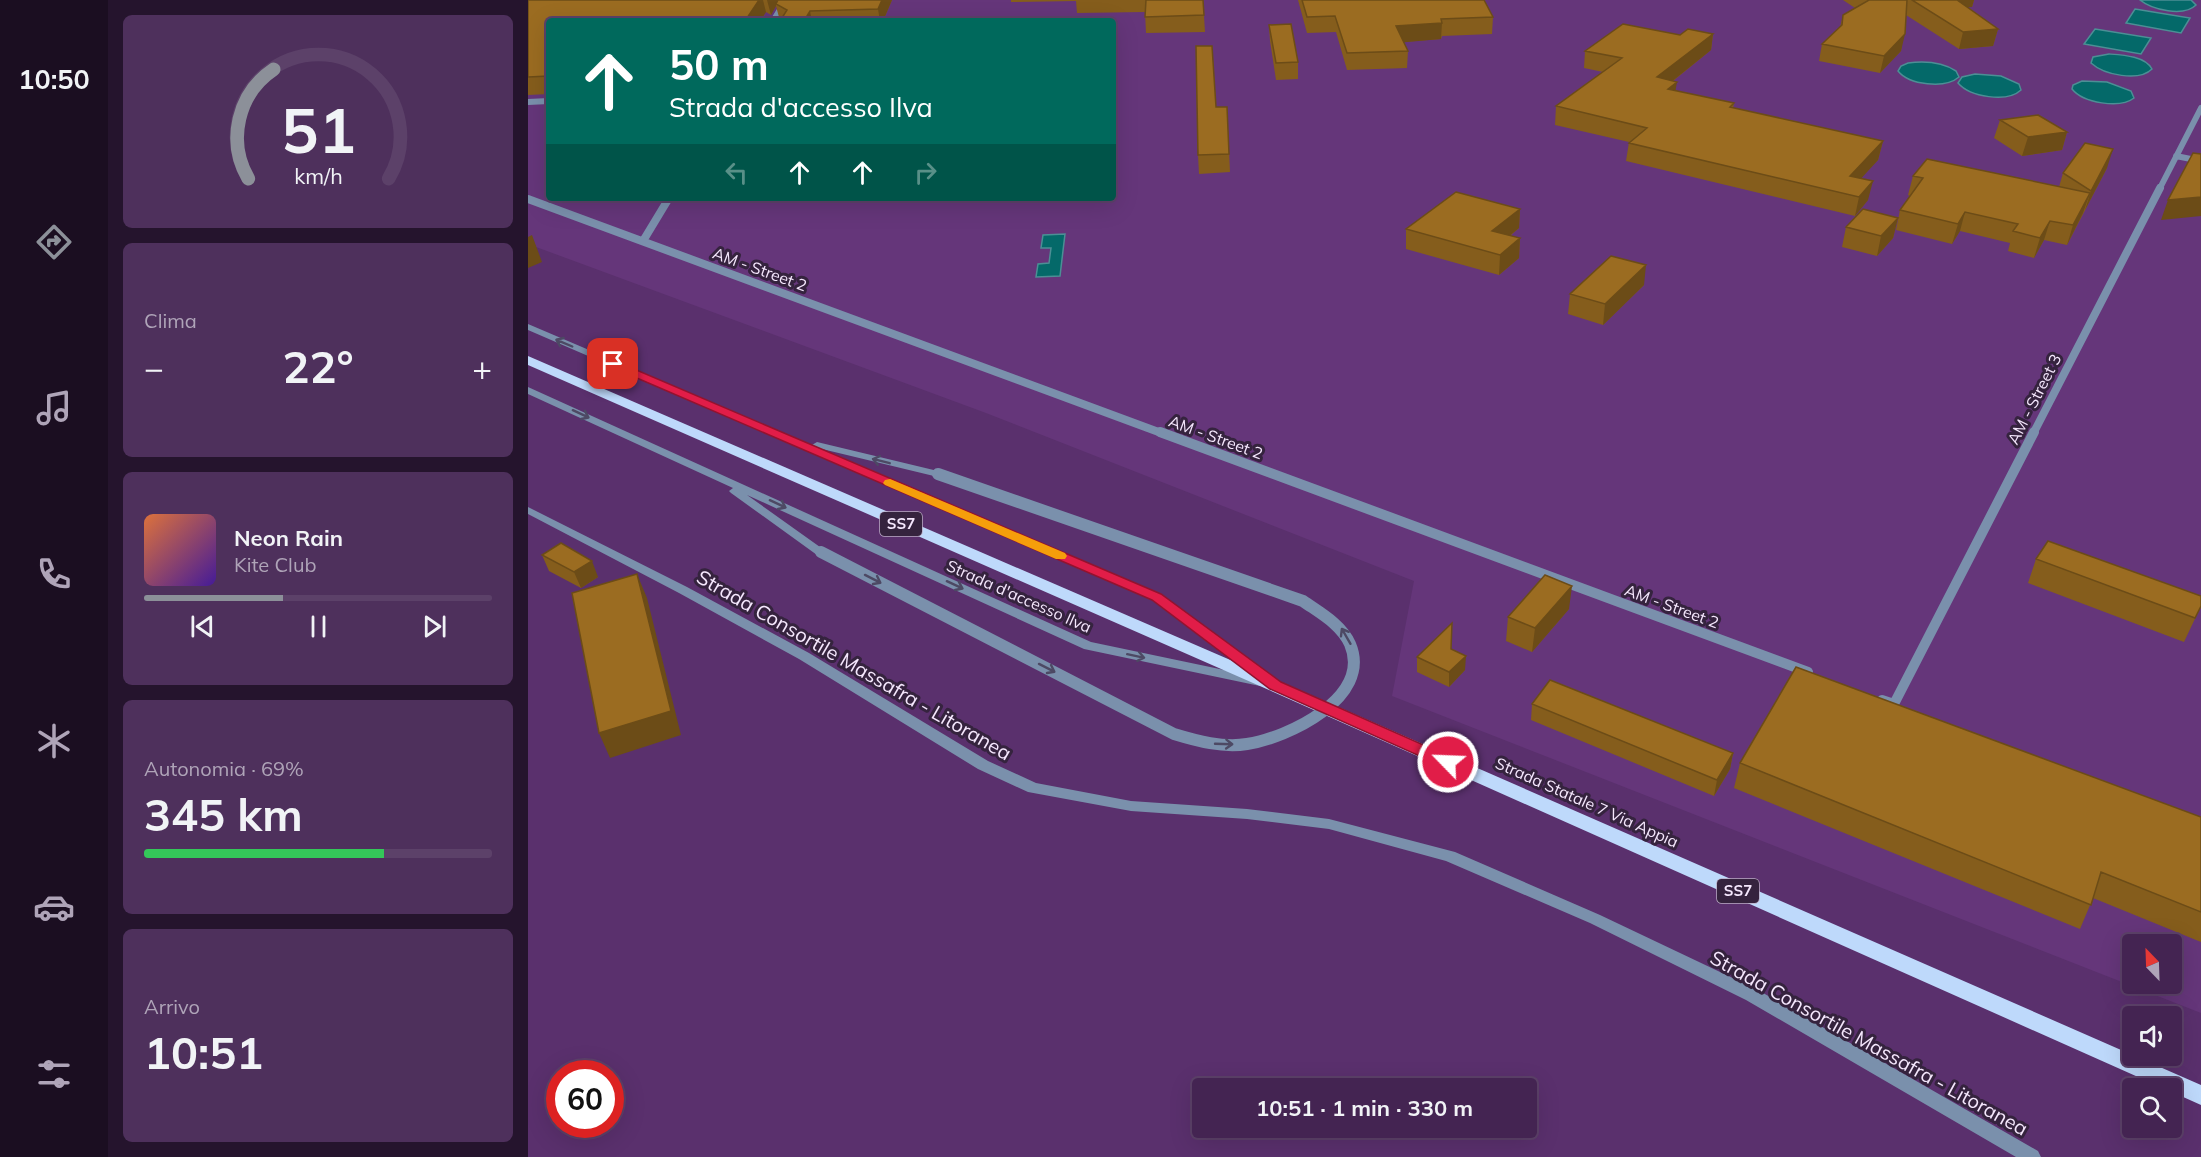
<!DOCTYPE html>
<html lang="it">
<meta charset="utf-8">
<style>
:root{--surface:#442452;--page:#4e305c;--text:#f1f3f6;--muted:#afa4b8;--line:#5c4169;--accent:#8c9099}
body{margin:0;font-family:Mulish,sans-serif;background:var(--page);color:var(--text);height:100vh;display:flex;flex-direction:column;font-size:22px;white-space:nowrap}
*{box-sizing:border-box;margin:0}
p{font-size:20px;color:var(--muted)}
.icon{flex:none;width:33px;height:33px;fill:none;stroke:currentColor;stroke-width:2;stroke-linecap:round;stroke-linejoin:round}
.map{position:relative;flex:1;overflow:hidden}
.drawer{display:flex;flex-direction:column;gap:15px;padding:15px;background:#25142d;width:420px}
.drawer>*{flex:none}
.hud{position:absolute;left:18px;top:18px;width:570px;height:183px;border-radius:6px;box-shadow:0 6px 24px #0002,0 0 0 2px var(--line);background:#00695c;color:#fff;overflow:hidden}
.needle{width:39px;rotate:337deg}
.fabs{position:absolute;left:1594px;top:934px;display:grid;gap:12px}
.fabs a{display:grid;place-items:center;width:60px;height:60px;border-radius:6px;background:var(--surface);box-shadow:0 6px 24px #0002,0 0 0 2px var(--line);font-size:30px}
.speed{position:absolute;left:18px;top:1060px;display:flex;gap:12px;font-size:30px;font-weight:700;text-align:center}
.speed>*{display:grid;place-content:center;width:78px;height:78px;border-radius:50%;background:var(--surface);box-shadow:0 6px 24px #0002,0 0 0 2px var(--line);line-height:1}
.speed .limit{border:9px solid #d22;background:#fff;color:#111}
.pin{position:absolute;display:grid;place-items:center;width:51px;height:51px;color:#fff;margin:-26px;border-radius:12px;box-shadow:0 3px 9px #0006}
.me{position:absolute;width:66px;margin:-33px;rotate:294deg;stroke-linejoin:round;filter:drop-shadow(0 0 4px #0008)}
.turn{display:flex;align-items:center;gap:21px;height:126px;padding:0 24px;font-size:27px}
.turn .icon{width:78px;height:78px;stroke-width:2.5}
.turn b{display:block;font-size:42px;line-height:51px}
.lanes{display:flex;align-items:center;height:57px;padding:0 24px;background:#0003;justify-content:center;gap:30px;direction:ltr}
.lanes .off{opacity:.35}
.big{font-size:45px;font-weight:700;line-height:1.1}
.drawer .card{flex:1;display:flex;flex-direction:column;justify-content:center;gap:9px;min-width:0;padding:0 21px;border-radius:9px;background:var(--page)}
.drawer .dial{align-items:center;gap:0}
.dial svg{height:156px;overflow:visible;fill:none;stroke:var(--line);stroke-width:7;stroke-linecap:round;text-anchor:middle}
.dial text{fill:var(--text);stroke:none}
.song{display:flex;align-items:center;gap:18px}
.cover{width:72px;height:72px;border-radius:9px;background:linear-gradient(135deg,hsl(20 70% 55%),hsl(260 70% 35%))}
.played{height:6px;border-radius:3px;background:linear-gradient(90deg,var(--accent) 40%,var(--line) 40%)}
.keys{display:flex;justify-content:space-around;direction:ltr}
.heat{display:flex;justify-content:space-between;align-items:center;font-size:33px;direction:ltr}
.charge{height:9px;border-radius:4px;background:linear-gradient(90deg,#34c759 69%,var(--line) 0)}
.trip{position:absolute;left:664px;top:1078px;width:345px;height:60px;border-radius:6px;background:var(--surface);box-shadow:0 6px 24px #0002,0 0 0 2px var(--line);font-weight:700;line-height:60px;text-align:center}
main{display:flex;flex:1;min-height:0}
.tab-bar{display:flex;flex-direction:column;width:108px;justify-content:space-around;align-items:center;background:#1b0e21;color:var(--muted)}
.tab-bar .icon{width:42px;height:42px}
.tab-bar .active{color:var(--accent)}
.tab-bar b{font-size:27px;color:var(--text)}
.map>svg:first-child{display:block}
.built{fill:#65367a;fill-rule:evenodd}
.water{fill:#046969;stroke:#4c8f95;stroke-width:1.5}
.lines{fill:none;stroke-linecap:round;stroke-linejoin:round}
.service-far2{stroke:#7a90ac;stroke-width:6}
.service-far1{stroke:#7a90ac;stroke-width:8}
.service{stroke:#7a90ac;stroke-width:10}
.minor{fill:#7a90ac;fill-rule:evenodd}
.tertiary{fill:#7a90ac;fill-rule:evenodd}
.primary{fill:#bed9fb;fill-rule:evenodd}
.minor-bridge{stroke:#7a90ac;stroke-width:12}
.wall{fill:#855d1c}
.shaded-wall{fill:#6c4c17}
.building{fill:#9b6c21;stroke:#6c4c17;stroke-width:1.5}
.oneway{stroke:#4d4964}
.route{fill:#e11d48;stroke:#92132f;stroke-width:1.5}
.slow{fill:#f59e0b}
.labels{text-anchor:middle;stroke-width:6;stroke-linejoin:round;paint-order:stroke}
.shield{fill:#35233e;stroke:#bbacc4;stroke-width:1.5}
.shield-label{font-size:15px;font-weight:bold;fill:#f5e7fd}
.street-label{font-size:16px;fill:#f5e7fd;stroke:#35233e}
.near-street-label{font-size:20px;fill:#f5e7fd;stroke:#35233e}
</style>
<main>
<nav class="tab-bar">
<b>10:50</b>
<svg class="icon active" aria-label="directions" viewBox="0 0 24 24"><path d="M12 3l9 9-9 9-9-9zM9 14v-3h6M13 9l2 2-2 2"/></svg>
<svg class="icon" aria-label="music" viewBox="0 0 24 24"><path d="M9 18V5l10-2v13"/><circle cx="6" cy="18" r="3"/><circle cx="16" cy="16" r="3"/></svg>
<svg class="icon" aria-label="phone" viewBox="0 0 24 24"><path d="M5 4h4l2 5-3 2q2 4 5 5l2-3 5 2v4C11 20 4 13 5 4z"/></svg>
<svg class="icon" aria-label="climate" viewBox="0 0 24 24"><path d="M12 3v18M4 7l16 10M4 17L20 7"/></svg>
<svg class="icon" aria-label="car" viewBox="0 0 24 24"><path d="M5 17H2v-5l4-1 3-4h7l3 4 3 1v5h-3M9 17h6M6 11h13"/><circle cx="7" cy="17" r="2"/><circle cx="17" cy="17" r="2"/></svg>
<svg class="icon" aria-label="filters" viewBox="0 0 24 24"><path d="M4 7h16M4 17h16"/><circle cx="9" cy="7" r="2"/><circle cx="15" cy="17" r="2"/></svg>
</nav>
<section class="drawer">
<div class="card dial"><svg viewBox="0 0 100 80">
<path d="M14 69A42 42 0 1 1 86 69"/>
<path d="M14 69A42 42 0 0 1 27 13" stroke="#8c9099"/>
<text x="50" y="56" font-size="32" font-weight="700">51</text>
<text x="50" y="72" font-size="11">km/h</text>
</svg></div>
<div class="card"><p>Clima</p>
<div class="heat"><a>−</a><b class="big">22°</b><a>+</a></div>
</div>
<div class="card">
<div class="song"><i class="cover"></i><div><b>Neon Rain</b><p>Kite Club</p></div></div>
<div class="played"></div>
<div class="keys"><svg class="icon" aria-label="previous" viewBox="0 0 24 24"><path d="M18 5L8 12l10 7zM5 5v14"/></svg><svg class="icon" aria-label="pause" viewBox="0 0 24 24"><path d="M8 5v14M16 5v14"/></svg><svg class="icon" aria-label="next" viewBox="0 0 24 24"><path d="M6 5l10 7-10 7zM19 5v14"/></svg></div>
</div>
<div class="card"><p>Autonomia · 69%</p><b class="big">345 km</b><div class="charge"></div></div>
<div class="card"><p>Arrivo</p><b class="big">10:51</b></div>
</section>
<div class="map">
<svg width="1673" height="1157" viewBox="0 0 1673 1157">
<rect width="100%" height="100%" fill="#5a306d"/>
<path class="built" d="M 0,0 L 1673,0 L 1673,1013 L 864,696 L 886,581 L 458,413 L 0,244 ZM 21,21 L 585,21 L 585,198 L 21,198 ZM 1605,945 L 1644,945 L 1644,984 L 1605,984 Z"/>
<path class="water" d="M 1612,0 L 1663,0 L 1668,5 C 1656,17 1624,10 1612,0 Z
M 1607,9 L 1662,18 L 1653,33 L 1598,23 Z
M 1567,29 L 1623,38 L 1613,54 L 1556,44 Z
M 1581,54 C 1595,55 1617,56 1624,69 C 1611,82 1576,75 1563,63 L 1565,57 Z
M 1380,63 C 1396,61 1414,62 1428,71 L 1431,77 C 1417,89 1381,85 1370,71 L 1373,66 Z
M 1447,74 L 1473,76 L 1491,84 L 1493,90 C 1479,103 1442,97 1430,83 L 1434,77 Z
M 1554,81 L 1579,82 L 1603,91 L 1606,98 C 1592,109 1555,103 1544,89 L 1545,85 Z
M 537,234 L 532,276 L 508,277 L 510,264 L 521,263 L 523,248 L 513,248 L 515,235 Z"/>
<g class="lines">
<path class="service-far2" d="M 245,21 L 258,0
M 0,102 L 21,101
M 1648,156 L 1673,161
M 1631,190 L 1673,108"/>
<path class="service-far1" d="M 0,199 L 636,434
M 115,241 L 141,198
M 1505,434 L 1632,188"/>
<path class="service" d="M 632,432 L 1280,672
M 1354,700 L 1366,704 L 1506,432"/>
<path class="minor" d="M 0,324 L 284,445 L 289,442 L 414,472 L 415,474 L 410,477 L 294,449 L 632,594 L 745,680 L 744,683 L 732,686 L 556,649 L 219,495 L 299,552 L 297,555 L 289,555 L 203,493 L 201,491 L 205,488 L 0,394 L 0,387 L 563,642 L 725,676 L 624,600 L 0,330 Z"/>
<path class="tertiary" d="M 0,507 L 159,587 L 281,653 L 460,761 L 508,783 L 603,801 L 719,809 L 801,819 L 927,852 L 1072,915 L 1230,990 L 1510,1151 L 1513,1157 L 1488,1157 L 1218,1000 L 1062,923 L 918,861 L 801,829 L 719,819 L 603,811 L 500,792 L 450,769 L 271,659 L 151,593 L 0,514 Z"/>
<path class="primary" d="M 0,356 L 753,682 L 1673,1085 L 1673,1105 L 1644,1092 L 1644,1089 L 1637,1089 L 741,690 L 0,365 Z"/>
<path class="minor-bridge" d="M 293,552 L 646,734 C 669,741 695,748 719,744 C 759,738 845,698 822,644 C 813,624 792,613 775,601 L 410,474"/>
</g>
<path class="wall" d="M 0,0 L 364,0 L 355,21 L 252,21 L 248,6 L 243,15 L 238,12 L 232,21 L 21,21 L 21,94 L 0,95 Z
M 483,0 L 675,0 L 677,32 L 618,33 L 617,12 L 549,13 L 548,1 L 483,2 Z
M 770,0 L 956,0 L 965,17 L 964,34 L 914,36 L 913,39 L 875,42 L 880,51 L 879,68 L 819,70 L 808,32 L 779,33 Z
M 1315,0 L 1446,0 L 1444,7 L 1439,7 L 1470,29 L 1465,46 L 1431,49 L 1378,15 L 1373,51 L 1352,73 L 1291,61 L 1294,44 L 1312,27 L 1315,15 L 1327,8 Z
M 741,25 L 770,62 L 770,79 L 748,80 L 742,41 Z
M 1185,34 L 1183,50 L 1145,81 L 1147,91 L 1206,103 L 1205,108 L 1355,141 L 1350,160 L 1333,178 L 1340,200 L 1327,216 L 1098,161 L 1101,142 L 1027,125 L 1028,106 L 1075,72 L 1056,68 L 1057,51 L 1152,35 Z
M 688,107 L 699,107 L 702,172 L 671,174 L 670,155 Z
M 1472,120 L 1539,132 L 1534,150 L 1494,156 L 1466,138 Z
M 1579,168 L 1539,245 L 1516,240 L 1506,258 L 1480,251 L 1482,243 L 1432,231 L 1424,244 L 1368,230 L 1372,210 L 1382,196 L 1380,195 L 1385,176 L 1531,187 L 1535,173 Z
M 992,209 L 991,228 L 982,236 L 992,238 L 991,258 L 971,275 L 878,249 L 878,229 Z
M 1370,218 L 1365,238 L 1349,256 L 1314,247 L 1318,227 Z
M 1116,285 L 1075,325 L 1040,314 L 1042,294 Z
M 14,555 L 70,577 L 53,588 L 21,571 Z
M 1508,559 L 1673,606 L 1656,642 L 1500,583 Z
M 1041,609 L 1004,652 L 978,641 L 980,617 Z
M 923,649 L 937,670 L 921,687 L 889,672 L 889,657 Z
M 1004,704 L 1205,753 L 1202,769 L 1186,796 L 1003,720 Z
M 1212,763 L 1673,817 L 1673,942 L 1565,898 L 1552,929 L 1206,788 Z"/>
<path class="shaded-wall" d="M 231,0 L 235,0 L 238,12 L 232,21 L 217,21 Z
M 239,0 L 252,0 L 248,4 L 248,6 L 243,15 Z
M 354,0 L 364,0 L 355,21 L 352,21 L 350,9 Z
M 1417,0 L 1446,0 L 1444,7 L 1415,9 Z
M 282,11 L 284,21 L 276,21 Z
M 914,23 L 913,39 L 868,43 L 868,26 Z
M 1470,29 L 1465,46 L 1431,49 L 1435,32 Z
M 1185,34 L 1183,50 L 1127,95 L 1129,77 Z
M 1377,34 L 1373,51 L 1352,73 L 1356,56 Z
M 1149,82 L 1146,99 L 1140,89 Z
M 1539,132 L 1534,150 L 1494,156 L 1500,137 Z
M 1355,141 L 1350,160 L 1318,195 L 1322,176 Z
M 1585,149 L 1579,168 L 1557,210 L 1563,191 Z
M 1345,181 L 1340,200 L 1327,216 L 1331,197 Z
M 1562,193 L 1555,213 L 1539,245 L 1545,225 Z
M 1673,197 L 1673,216 L 1633,220 L 1640,200 Z
M 992,209 L 991,228 L 963,251 L 964,231 Z
M 1437,212 L 1432,231 L 1424,244 L 1430,224 Z
M 1370,218 L 1365,238 L 1349,256 L 1353,236 Z
M 1522,221 L 1516,240 L 1506,258 L 1512,238 Z
M 4,235 L 14,262 L 0,268 L 0,237 Z
M 992,238 L 991,258 L 971,275 L 972,255 Z
M 1118,265 L 1116,285 L 1075,325 L 1077,304 Z
M 64,561 L 70,577 L 53,588 L 46,572 Z
M 109,574 L 119,598 L 153,735 L 82,758 L 71,733 Z
M 1044,586 L 1041,609 L 1004,652 L 1007,628 Z
M 938,656 L 937,670 L 921,687 L 921,672 Z
M 1205,753 L 1202,769 L 1186,796 L 1189,780 Z"/>
<path class="building" d="M 0,0 L 231,0 L 217,21 L 21,21 L 21,76 L 0,77 Z
M 250,0 L 354,0 L 350,9 L 282,11 L 276,21 L 252,21 L 259,10 L 248,4 Z
M 618,0 L 675,0 L 676,15 L 617,17 Z
M 774,0 L 956,0 L 965,17 L 913,19 L 914,23 L 868,26 L 880,51 L 819,53 L 807,16 L 779,17 Z
M 1341,0 L 1379,0 L 1377,34 L 1356,56 L 1294,44 L 1314,25 L 1315,15 Z
M 1384,0 L 1429,0 L 1470,29 L 1435,32 Z
M 763,24 L 770,62 L 748,63 L 741,25 Z
M 1095,24 L 1152,35 L 1160,29 L 1185,34 L 1129,77 L 1149,82 L 1140,89 L 1206,103 L 1202,107 L 1355,141 L 1322,176 L 1345,181 L 1331,197 L 1101,143 L 1119,128 L 1028,106 L 1094,58 L 1057,51 Z
M 668,46 L 684,46 L 688,107 L 699,107 L 701,154 L 670,155 Z
M 1510,115 L 1539,132 L 1500,137 L 1472,120 Z
M 1557,143 L 1585,149 L 1563,191 L 1535,173 Z
M 1665,153 L 1673,154 L 1673,197 L 1640,200 Z
M 1399,159 L 1562,193 L 1545,225 L 1522,221 L 1512,238 L 1485,231 L 1490,224 L 1437,212 L 1430,224 L 1372,210 L 1395,178 L 1385,176 Z
M 928,192 L 992,209 L 964,231 L 992,238 L 972,255 L 878,229 Z
M 1335,209 L 1370,218 L 1353,236 L 1318,227 Z
M 1083,256 L 1118,265 L 1077,304 L 1042,294 Z
M 1520,541 L 1673,596 L 1673,606 L 1667,618 L 1508,559 Z
M 33,543 L 64,561 L 46,572 L 14,555 Z
M 109,574 L 143,711 L 71,733 L 44,593 Z
M 1017,575 L 1044,586 L 1007,628 L 980,617 Z
M 924,623 L 923,649 L 938,656 L 921,672 L 889,657 Z
M 1268,667 L 1673,817 L 1673,912 L 1573,872 L 1563,905 L 1212,763 Z
M 1022,680 L 1205,753 L 1189,780 L 1004,704 Z"/>
<defs><path id="oneway-shaft" d="M-6 0H5M1.5-3L5.5 0L1.5 3" fill="none" stroke-width="1.6" stroke-linecap="round" stroke-linejoin="round" transform="scale(1.5)"/></defs>
<g class="oneway">
<use href="#oneway-shaft" transform="translate(36 343) rotate(-157)"/>
<use href="#oneway-shaft" transform="translate(53 414) rotate(25)"/>
<use href="#oneway-shaft" transform="translate(353 461) rotate(-166)"/>
<use href="#oneway-shaft" transform="translate(250 504) rotate(25)"/>
<use href="#oneway-shaft" transform="translate(345 579) rotate(27)"/>
<use href="#oneway-shaft" transform="translate(427 585) rotate(25)"/>
<use href="#oneway-shaft" transform="translate(818 636) rotate(-120)"/>
<use href="#oneway-shaft" transform="translate(608 656) rotate(12)"/>
<use href="#oneway-shaft" transform="translate(519 668) rotate(27)"/>
<use href="#oneway-shaft" transform="translate(696 744) rotate(2)"/>
</g>
<path class="route" d="M 85,360 L 633,594 L 753,682 L 925,758 L 927,762 L 925,766 L 914,766 L 742,689 L 624,600 L 81,366 L 79,364 Z"/>
<path class="slow" d="M 362,479 L 537,553 L 539,556 L 537,559 L 528,559 L 357,485 L 355,483 L 357,480 Z"/>
<g class="labels">
<g class="shield">
<rect x="352" y="512" width="42" height="24" rx="4.5"/>
<rect x="1189" y="879" width="42" height="24" rx="4.5"/>
</g>
<g class="shield-label">
<text x="373" y="529">SS7</text>
<text x="1210" y="896">SS7</text>
</g>
<g class="street-label">
<text transform="translate(232 269) rotate(20)" y="6">AM - Street 2</text>
<text transform="translate(1506 399) rotate(-63)" y="6">AM - Street 3</text>
<text transform="translate(688 437) rotate(20)" y="6">AM - Street 2</text>
<text transform="translate(491 596) rotate(24)" y="6">Strada d'accesso Ilva</text>
<text transform="translate(1144 606) rotate(20)" y="6">AM - Street 2</text>
<text transform="translate(1059 802) rotate(24)" y="6">Strada Statale 7 Via Appia</text>
</g>
<g class="near-street-label">
<text transform="translate(326 665) rotate(30)" y="7">Strada Consortile Massafra - Litoranea</text>
<text transform="translate(1341 1043) rotate(29)" y="7">Strada Consortile Massafra - Litoranea</text>
</g>
</g>
</svg>
<div class="fabs">
<a><svg class="needle" viewBox="-14 -14 28 28"><path d="M0-13l5 13h-10z" fill="#e53935"/><path d="M0 13l5-13h-10z" fill="#afa4b8"/></svg></a>
<a><svg class="icon" aria-label="sound" viewBox="0 0 24 24"><path d="M4 9h4l5-4v14l-5-4H4zM17 9q2 3 0 6"/></svg></a>
<a><svg class="icon" aria-label="search" viewBox="0 0 24 24"><circle cx="10" cy="10" r="6"/><path d="M15 15l6 6"/></svg></a>
</div>
<div class="speed"><div class="limit">60</div></div>
<div class="pin" style="left:85px;top:364px;background:#d93025"><svg class="icon" aria-label="arrive" viewBox="0 0 24 24"><path d="M6 21V4h12l-3 4 3 4H6"/></svg></div>
<svg class="me" style="left:920px;top:762px" viewBox="-20 -20 40 40"><circle r="17" fill="#e11d48" stroke="#fff" stroke-width="3"/><path d="M0-11L8 9 0 5-8 9z" fill="#fff"/></svg>
<div class="trip">10:51 · 1 min · 330 m</div>
<div class="hud">
<div class="turn"><svg class="icon" aria-label="ahead" viewBox="0 0 24 24"><path d="M12 20V5M6 11l6-6 6 6"/></svg><div><b>50 m</b>Strada d'accesso Ilva</div></div>
<div class="lanes"><svg class="icon off" aria-label="left" viewBox="0 0 24 24"><path d="M17 20v-9H6M10 6l-5 5 5 5"/></svg><svg class="icon" aria-label="ahead" viewBox="0 0 24 24"><path d="M12 20V5M6 11l6-6 6 6"/></svg><svg class="icon" aria-label="ahead" viewBox="0 0 24 24"><path d="M12 20V5M6 11l6-6 6 6"/></svg><svg class="icon off" aria-label="right" viewBox="0 0 24 24"><path d="M7 20v-9h11M14 6l5 5-5 5"/></svg></div>
</div>
</div>
</main>
